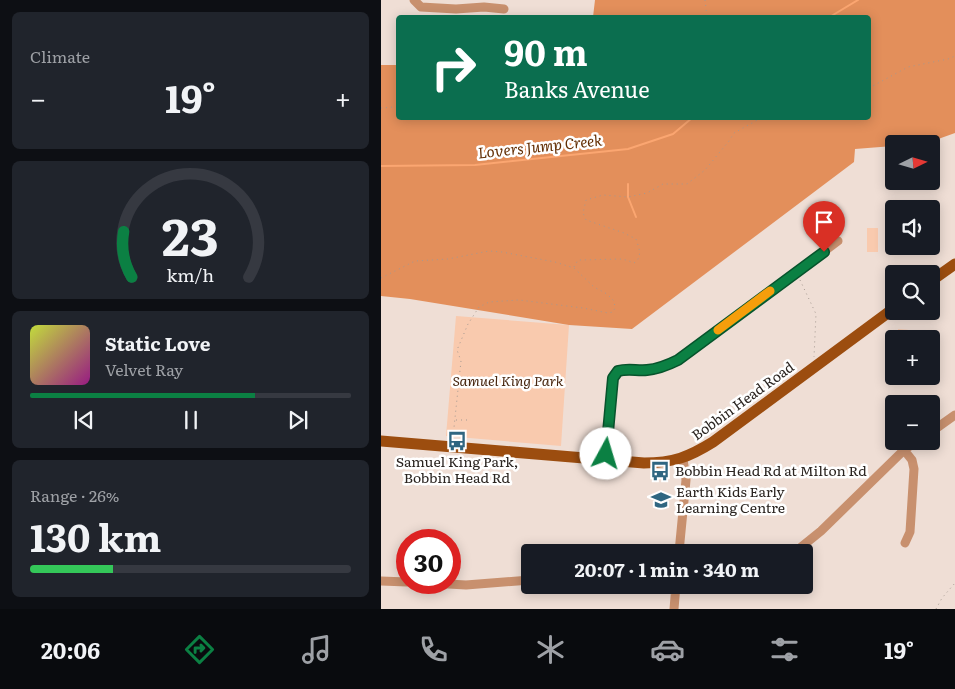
<!DOCTYPE html>
<meta charset="utf-8">
<style>
:root{--surface:#171b24;--page:#20242c;--text:#f1f3f6;--muted:#9ea1a6;--line:#363941;--accent:#0b8043}
body{margin:0;font-family:Literata,serif;background:var(--page);color:var(--text);height:100vh;display:flex;flex-direction:column;font-size:19px;white-space:nowrap}
*{box-sizing:border-box;margin:0}
p{font-size:16px;color:var(--muted)}
.icon{flex:none;width:28px;height:28px;fill:none;stroke:currentColor;stroke-width:2;stroke-linecap:round;stroke-linejoin:round}
.map{position:relative;flex:1;overflow:hidden}
.panel{display:flex;flex-direction:column;gap:12px;padding:12px;background:#0d0f14;width:381px}
.panel>*{flex:none}
.hud{position:absolute;left:15px;top:15px;width:475px;height:105px;border-radius:5px;box-shadow:0 2px 12px #0003;background:#0b6e4f;color:#fff;overflow:hidden}
.needle{width:32px;rotate:85deg}
.fabs{position:absolute;left:504px;top:135px;display:grid;gap:10px}
.fabs a{display:grid;place-items:center;width:55px;height:55px;border-radius:5px;background:var(--surface);box-shadow:0 2px 12px #0003;font-size:25px}
.speed{position:absolute;left:15px;top:529px;display:flex;gap:10px;font-size:25px;font-weight:700;text-align:center}
.speed>*{display:grid;place-content:center;width:65px;height:65px;border-radius:50%;background:var(--surface);box-shadow:0 2px 12px #0003;line-height:1}
.speed .limit{border:8px solid #d22;background:#fff;color:#111}
.pin{position:absolute;display:grid;place-items:center;width:42px;height:42px;color:#fff;margin:-51px -21px;border-radius:50% 50% 50% 0;rotate:-45deg;box-shadow:0 0 5px #0007}
.pin .icon{rotate:45deg}
.me{position:absolute;width:55px;margin:-28px;rotate:6deg;stroke-linejoin:round;filter:drop-shadow(0 0 4px #0008)}
.turn{display:flex;align-items:center;gap:18px;height:105px;padding:0 25px;font-size:22px}
.turn .icon{width:65px;height:65px;stroke-width:2.5}
.turn b{display:block;font-size:35px;line-height:42px}
.big{font-size:38px;font-weight:700;line-height:1.1}
.panel .card{flex:1;display:flex;flex-direction:column;justify-content:center;gap:8px;min-width:0;padding:0 18px;border-radius:8px;background:var(--page)}
.panel .dial{align-items:center;gap:0}
.dial svg{height:130px;overflow:visible;fill:none;stroke:var(--line);stroke-width:7;stroke-linecap:round;text-anchor:middle}
.dial text{fill:var(--text);stroke:none}
.song{display:flex;align-items:center;gap:15px}
.cover{width:60px;height:60px;border-radius:8px;background:linear-gradient(135deg,hsl(70 70% 55%),hsl(310 70% 35%))}
.played{height:5px;border-radius:2px;background:linear-gradient(90deg,var(--accent) 70%,var(--line) 70%)}
.keys{display:flex;justify-content:space-around;direction:ltr}
.heat{display:flex;justify-content:space-between;align-items:center;font-size:28px;direction:ltr}
.charge{height:8px;border-radius:4px;background:linear-gradient(90deg,#34c759 26%,var(--line) 0)}
.trip{position:absolute;left:140px;top:544px;width:292px;height:50px;border-radius:5px;background:var(--surface);box-shadow:0 2px 12px #0003;font-weight:700;line-height:50px;text-align:center}
.tab-bar{display:flex;height:80px;justify-content:space-around;align-items:center;background:#090b0e;color:var(--muted)}
.tab-bar .icon{width:35px;height:35px}
.tab-bar .active{color:var(--accent)}
.tab-bar b{font-size:22px;color:var(--text)}
main{display:flex;flex:1;min-height:0}
.map>svg:first-child{display:block}
.green{fill:#f9caae}
.forest{fill:#e38f5b}
.lines{fill:none;stroke-linecap:round;stroke-linejoin:round}
.stream{stroke:#fba671;stroke-width:2}
.path{stroke:#a59991;stroke-width:1;stroke-dasharray:1 4;stroke-linecap:butt}
.minor{stroke:#c8906e;stroke-width:9}
.major{stroke:#9c4d0f;stroke-width:11}
.route-casing{stroke:#07532c;stroke-width:12}
.route{stroke:#0b8043;stroke-width:9}
.slow{stroke:#f59e0b;stroke-width:9}
.labels{text-anchor:middle;stroke-width:5;stroke-linejoin:round;paint-order:stroke}
.park-label{font-size:14px;font-style:italic;fill:#482710;stroke:#fff}
.street-label{font-size:14px;fill:#2a2420;stroke:#fff}
.poi-label{font-size:14px;fill:#2a2420;stroke:#fff;text-anchor:start}
.water-label{font-size:15px;font-style:italic;fill:#622d02;stroke:#fff}
</style>
<main>
<section class="panel">
<div class="card"><p>Climate</p>
<div class="heat"><a>−</a><b class="big">19°</b><a>+</a></div>
</div>
<div class="card dial"><svg viewBox="0 0 100 80">
<path d="M14 69A42 42 0 1 1 86 69"/>
<path d="M14 69A42 42 0 0 1 9 41" stroke="#0b8043"/>
<text x="50" y="56" font-size="32" font-weight="700">23</text>
<text x="50" y="72" font-size="11">km/h</text>
</svg></div>
<div class="card">
<div class="song"><i class="cover"></i><div><b>Static Love</b><p>Velvet Ray</p></div></div>
<div class="played"></div>
<div class="keys"><svg class="icon" aria-label="previous" viewBox="0 0 24 24"><path d="M18 5L8 12l10 7zM5 5v14"/></svg><svg class="icon" aria-label="pause" viewBox="0 0 24 24"><path d="M8 5v14M16 5v14"/></svg><svg class="icon" aria-label="next" viewBox="0 0 24 24"><path d="M6 5l10 7-10 7zM19 5v14"/></svg></div>
</div>
<div class="card"><p>Range · 26%</p><b class="big">130 km</b><div class="charge"></div></div>
</section>
<div class="map">
<svg width="574" height="609" viewBox="0 0 574 609">
<rect width="100%" height="100%" fill="#efded5"/>
<path class="green" d="M 486,228 L 497,228 L 497,252 L 486,252 Z
M 75,316 L 188,325 L 180,446 L 65,436 Z
M 517,329 L 528,330 L 528,339 L 517,339 Z"/>
<path class="forest" d="M 214,0 L 574,0 L 574,133 L 546,143 L 512,144 L 512,146 L 474,149 L 473,162 L 251,329 L 188,325 L 29,299 L 0,296 L 0,65 L 17,65 L 18,118 L 488,118 L 488,18 L 212,17 Z"/>
<g class="lines">
<path class="stream" d="M 447,18 L 477,0
M 0,166 L 94,165 L 247,149 L 292,134 L 311,118
M 247,184 L 247,197 L 255,217"/>
<path class="path" d="M 324,0 L 326,18
M 488,88 L 527,67 L 567,59 L 574,56
M 0,108 L 14,107 L 18,108
M 47,118 L 67,118
M 193,267 L 197,260 L 242,259 L 253,263 C 262,257 258,248 255,239 L 243,233 L 205,220 L 202,213 L 205,200 L 222,195 L 247,197 L 266,193 L 282,184 L 306,184 L 324,170 L 348,141 L 353,133 L 380,118
M 0,278 L 34,261 L 67,259 L 108,251 L 121,252 L 174,262 L 193,268 L 213,287 L 226,294 L 233,301 L 234,308 L 232,312 L 227,313 L 202,308 L 138,300 L 108,302 L 98,307 L 87,324 L 76,350 L 80,361 L 72,437
M 419,280 L 435,314 L 433,357
M 75,420 L 88,420
M 555,609 L 561,598 L 574,583"/>
<path class="minor" d="M 33,0 L 40,7 L 75,9 L 103,7 L 123,9
M 550,432 L 574,415
M 523,450 L 531,460 L 533,469 L 529,532 L 524,543
M 224,460 L 232,378 L 237,371 C 247,368 256,371 266,370 C 278,369 287,365 297,360 L 457,241
M 298,552 L 305,480 L 302,459
M 414,552 L 440,531 L 523,450 L 536,441
M 0,581 L 26,582
M 32,582 L 85,585 L 149,580
M 239,585 L 295,590
M 319,585 L 350,587 L 363,585
M 293,609 L 295,585"/>
<path class="major" d="M 550,281 L 574,264
M 0,441 L 263,463 C 292,463 308,457 332,442 L 512,309"/>
</g>
<g class="lines">
<defs>
<path id="route" d="M 225,454 L 232,378 L 237,371 C 247,368 256,371 266,370 C 278,369 287,365 297,360 L 443,252"/>
</defs>
<use href="#route" class="route-casing"/>
<use href="#route" class="route"/>
<path class="slow" d="M 337,330 L 389,291"/>
</g>
<defs>
<symbol id="bus-bare" viewBox="-9 -9 18 18"><path d="M-5-6H5V4H4V6H2V4H-2V6H-4V4H-5ZM-3.5-4V0h7V-4ZM-3.5 1.2v1.5H-2V1.2ZM2 1.2v1.5H3.5V1.2Z" fill="#2f6681" stroke="#fff" stroke-width="2.5" paint-order="stroke"/></symbol>
<symbol id="school-bare" viewBox="-9 -9 18 18"><path d="M0-5L7-2L0 1L-7-2ZM-4 1L0 2.5L4 1V4Q0 6-4 4Z" fill="#2f6681" stroke="#fff" stroke-width="2.5" paint-order="stroke"/></symbol>
</defs>
<g fill-rule="evenodd">
<use href="#bus-bare" x="62" y="427" width="28" height="28"/>
<use href="#bus-bare" x="265" y="457" width="28" height="28"/>
<use href="#school-bare" x="266" y="486" width="28" height="28"/>
</g>
<g class="labels">
<g class="park-label">
<text x="127" y="386">Samuel King Park</text>
</g>
<g class="street-label">
<text transform="translate(362 401) rotate(-36)" y="5">Bobbin Head Road</text>
</g>
<g class="poi-label">
<text x="76" y="467" text-anchor="middle">Samuel King Park,<tspan x="76" dy="16">Bobbin Head Rd</tspan></text>
<text x="294" y="476">Bobbin Head Rd at Milton Rd</text>
<text x="295" y="497">Earth Kids Early<tspan x="295" dy="16">Learning Centre</tspan></text>
</g>
<g class="water-label">
<text transform="translate(159 147) rotate(-6)" y="5">Lovers Jump Creek</text>
</g>
</g>
</svg>
<div class="fabs">
<a><svg class="needle" viewBox="-14 -14 28 28"><path d="M0-13l5 13h-10z" fill="#e53935"/><path d="M0 13l5-13h-10z" fill="#9ea1a6"/></svg></a>
<a><svg class="icon" aria-label="sound" viewBox="0 0 24 24"><path d="M4 9h4l5-4v14l-5-4H4zM17 9q2 3 0 6"/></svg></a>
<a><svg class="icon" aria-label="search" viewBox="0 0 24 24"><circle cx="10" cy="10" r="6"/><path d="M15 15l6 6"/></svg></a>
<a>+</a>
<a>−</a>
</div>
<div class="speed"><div class="limit">30</div></div>
<div class="pin" style="left:443px;top:252px;background:#d93025"><svg class="icon" aria-label="arrive" viewBox="0 0 24 24"><path d="M6 21V4h12l-3 4 3 4H6"/></svg></div>
<svg class="me" style="left:225px;top:454px" viewBox="-20 -20 40 40"><circle r="19" fill="#fff"/><path d="M0-13L10 11 0 6-10 11z" fill="#0b8043"/></svg>
<div class="trip">20:07 · 1 min · 340 m</div>
<div class="hud">
<div class="turn"><svg class="icon" aria-label="right" viewBox="0 0 24 24"><path d="M7 20v-9h11M14 6l5 5-5 5"/></svg><div><b>90 m</b>Banks Avenue</div></div>
</div>
</div>
</main>
<nav class="tab-bar">
<b>20:06</b>
<svg class="icon active" aria-label="directions" viewBox="0 0 24 24"><path d="M12 3l9 9-9 9-9-9zM9 14v-3h6M13 9l2 2-2 2"/></svg>
<svg class="icon" aria-label="music" viewBox="0 0 24 24"><path d="M9 18V5l10-2v13"/><circle cx="6" cy="18" r="3"/><circle cx="16" cy="16" r="3"/></svg>
<svg class="icon" aria-label="phone" viewBox="0 0 24 24"><path d="M5 4h4l2 5-3 2q2 4 5 5l2-3 5 2v4C11 20 4 13 5 4z"/></svg>
<svg class="icon" aria-label="climate" viewBox="0 0 24 24"><path d="M12 3v18M4 7l16 10M4 17L20 7"/></svg>
<svg class="icon" aria-label="car" viewBox="0 0 24 24"><path d="M5 17H2v-5l4-1 3-4h7l3 4 3 1v5h-3M9 17h6M6 11h13"/><circle cx="7" cy="17" r="2"/><circle cx="17" cy="17" r="2"/></svg>
<svg class="icon" aria-label="filters" viewBox="0 0 24 24"><path d="M4 7h16M4 17h16"/><circle cx="9" cy="7" r="2"/><circle cx="15" cy="17" r="2"/></svg>
<b>19°</b>
</nav>
